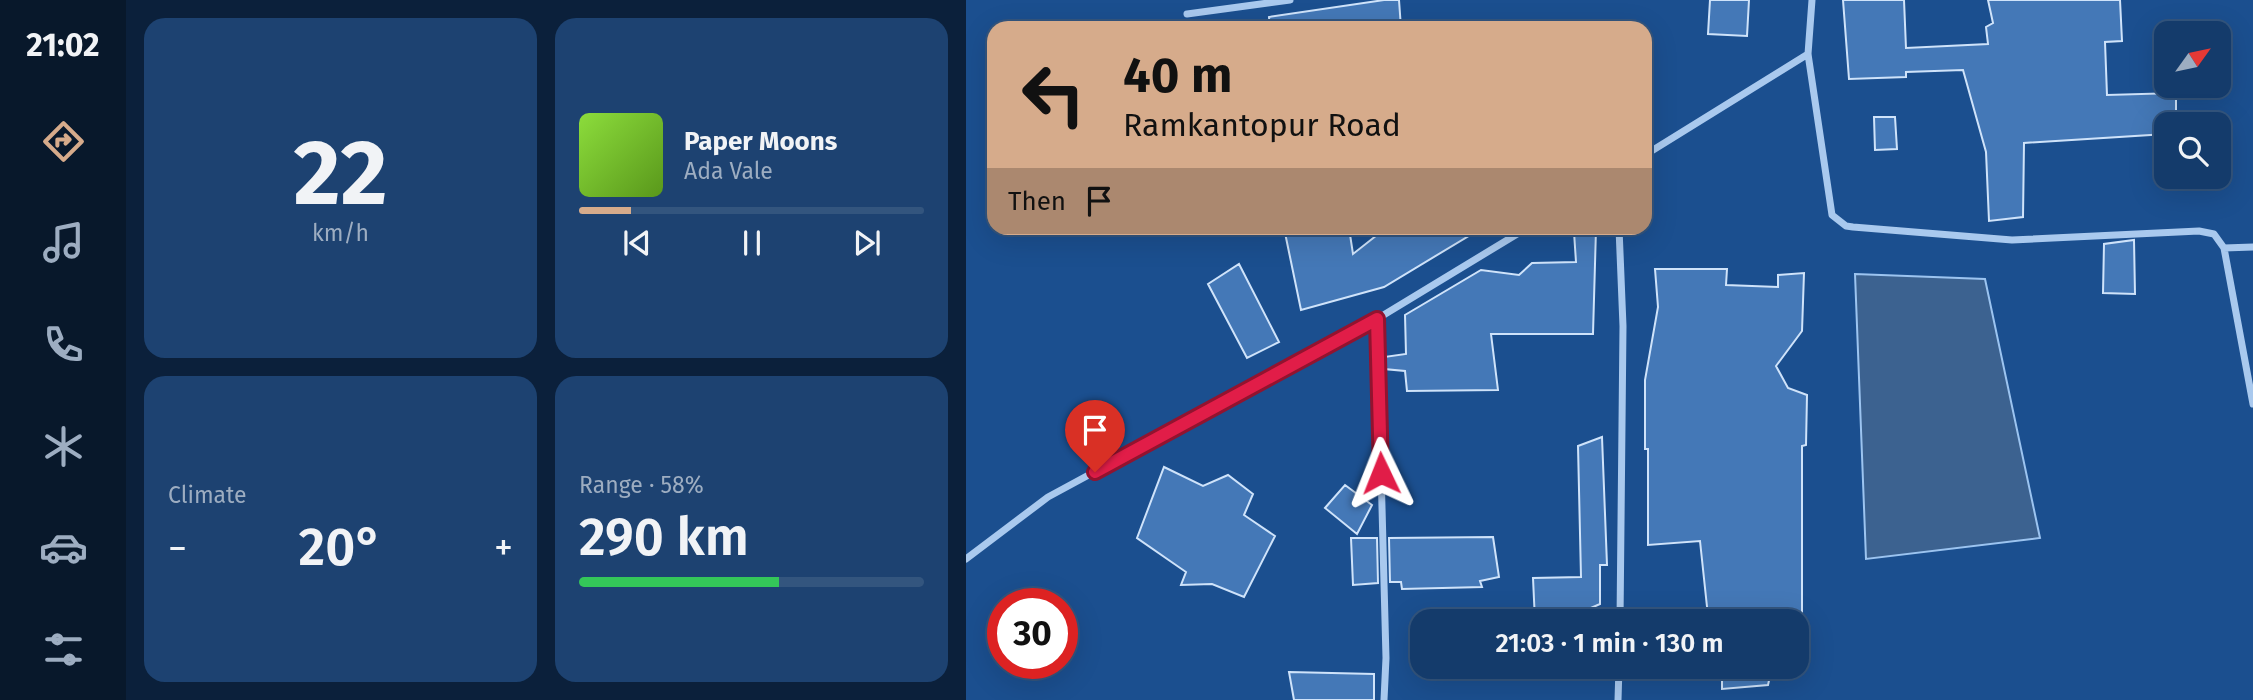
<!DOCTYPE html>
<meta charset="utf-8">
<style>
:root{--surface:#143b6b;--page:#1d4271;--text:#f1f3f6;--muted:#9dadc1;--line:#33557e;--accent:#d6ab8b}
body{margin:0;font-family:"Fira Sans",sans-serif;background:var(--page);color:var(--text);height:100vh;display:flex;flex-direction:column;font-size:26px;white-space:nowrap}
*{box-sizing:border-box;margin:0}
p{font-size:23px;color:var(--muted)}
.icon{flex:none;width:38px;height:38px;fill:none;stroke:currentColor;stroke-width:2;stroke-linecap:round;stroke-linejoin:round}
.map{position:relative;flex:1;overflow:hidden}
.side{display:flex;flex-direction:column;gap:18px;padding:18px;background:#0b203b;width:840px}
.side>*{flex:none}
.guide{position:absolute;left:21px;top:21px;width:665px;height:214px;border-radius:21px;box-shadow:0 7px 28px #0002,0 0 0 2px var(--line);background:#d6ab8b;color:#111;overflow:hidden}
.needle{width:46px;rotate:57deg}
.buttons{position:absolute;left:1188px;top:21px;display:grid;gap:14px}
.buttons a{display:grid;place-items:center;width:77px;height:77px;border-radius:14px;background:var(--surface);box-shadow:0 7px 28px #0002,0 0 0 2px var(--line);font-size:35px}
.speed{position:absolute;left:21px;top:588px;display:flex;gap:14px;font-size:35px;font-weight:700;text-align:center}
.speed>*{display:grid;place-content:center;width:91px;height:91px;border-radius:50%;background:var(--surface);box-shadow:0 7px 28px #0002,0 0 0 2px var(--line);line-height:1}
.speed .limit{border:10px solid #d22;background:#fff;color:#111}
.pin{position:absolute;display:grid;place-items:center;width:60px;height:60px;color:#fff;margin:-72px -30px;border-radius:50% 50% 50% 0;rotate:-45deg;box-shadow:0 0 7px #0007}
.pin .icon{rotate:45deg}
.me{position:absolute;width:77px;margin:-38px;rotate:358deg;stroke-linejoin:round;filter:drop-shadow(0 0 5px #0008)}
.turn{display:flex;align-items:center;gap:24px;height:147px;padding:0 21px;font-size:32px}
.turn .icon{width:91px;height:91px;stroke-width:2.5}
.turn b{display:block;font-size:49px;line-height:60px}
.then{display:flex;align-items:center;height:66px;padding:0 21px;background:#0003;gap:14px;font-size:26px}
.big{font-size:52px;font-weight:600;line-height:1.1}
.side .tile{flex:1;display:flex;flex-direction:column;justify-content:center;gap:10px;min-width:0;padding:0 24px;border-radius:21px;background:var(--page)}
.side .dial{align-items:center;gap:0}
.dial b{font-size:91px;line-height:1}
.song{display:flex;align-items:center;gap:21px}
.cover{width:84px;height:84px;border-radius:10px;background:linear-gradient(135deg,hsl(90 70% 55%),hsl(90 70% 35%))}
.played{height:7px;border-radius:4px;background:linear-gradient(90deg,var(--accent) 15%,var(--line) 15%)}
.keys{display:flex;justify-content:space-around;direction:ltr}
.heat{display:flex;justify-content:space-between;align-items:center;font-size:38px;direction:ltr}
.charge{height:10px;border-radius:5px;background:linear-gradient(90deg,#34c759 58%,var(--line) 0)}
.side .tiles{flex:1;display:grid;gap:18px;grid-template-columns:repeat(2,1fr)}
.trip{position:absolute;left:444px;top:609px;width:399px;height:70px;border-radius:21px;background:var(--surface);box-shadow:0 7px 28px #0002,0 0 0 2px var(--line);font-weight:600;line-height:70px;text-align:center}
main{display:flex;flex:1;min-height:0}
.menu{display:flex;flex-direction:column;width:126px;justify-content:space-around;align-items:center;background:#08182b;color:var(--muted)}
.menu .icon{width:49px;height:49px}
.menu .on{color:var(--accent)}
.menu b{font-size:32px;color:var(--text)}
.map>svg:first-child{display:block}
.water{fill:#3c6290;stroke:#9cc4f0;stroke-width:2}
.building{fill:#4478b7;stroke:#cfe3fa;stroke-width:2}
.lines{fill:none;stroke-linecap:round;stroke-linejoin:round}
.street{stroke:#a9c9ee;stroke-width:7}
.route-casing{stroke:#92132f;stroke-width:18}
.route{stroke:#e11d48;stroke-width:12}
</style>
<main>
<nav class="menu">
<b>21:02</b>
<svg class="icon on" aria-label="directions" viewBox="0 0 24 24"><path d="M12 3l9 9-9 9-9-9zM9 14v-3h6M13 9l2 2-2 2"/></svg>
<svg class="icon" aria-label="music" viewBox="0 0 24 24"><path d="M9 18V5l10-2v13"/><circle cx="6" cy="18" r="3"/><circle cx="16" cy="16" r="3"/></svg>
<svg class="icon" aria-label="phone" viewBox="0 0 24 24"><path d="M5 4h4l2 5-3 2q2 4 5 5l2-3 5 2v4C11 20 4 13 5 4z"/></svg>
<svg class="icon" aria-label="climate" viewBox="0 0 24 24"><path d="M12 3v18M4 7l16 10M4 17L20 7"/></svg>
<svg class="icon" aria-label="car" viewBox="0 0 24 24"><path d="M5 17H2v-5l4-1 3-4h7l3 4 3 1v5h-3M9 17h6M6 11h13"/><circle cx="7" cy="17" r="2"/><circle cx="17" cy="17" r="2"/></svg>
<svg class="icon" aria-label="filters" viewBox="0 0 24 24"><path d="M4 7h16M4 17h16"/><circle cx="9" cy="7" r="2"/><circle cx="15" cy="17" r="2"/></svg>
</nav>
<section class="side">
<div class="tiles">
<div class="tile dial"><b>22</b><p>km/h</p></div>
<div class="tile">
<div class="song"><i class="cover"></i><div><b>Paper Moons</b><p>Ada Vale</p></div></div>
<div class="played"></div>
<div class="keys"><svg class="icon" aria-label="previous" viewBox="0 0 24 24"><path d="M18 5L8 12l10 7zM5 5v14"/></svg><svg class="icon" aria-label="pause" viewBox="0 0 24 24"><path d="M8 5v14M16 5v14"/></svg><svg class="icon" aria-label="next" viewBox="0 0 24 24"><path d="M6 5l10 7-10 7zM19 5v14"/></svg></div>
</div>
<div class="tile"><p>Climate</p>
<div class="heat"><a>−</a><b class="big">20°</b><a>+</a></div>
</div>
<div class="tile"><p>Range · 58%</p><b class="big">290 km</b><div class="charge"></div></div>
</div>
</section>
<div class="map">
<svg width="1287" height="700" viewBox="0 0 1287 700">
<rect width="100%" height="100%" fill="#1b4f8f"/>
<path class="water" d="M 889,274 L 1019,279 L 1074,538 L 900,559 Z"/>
<path class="building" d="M 418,0 L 433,0 L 435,28 L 304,28 L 303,17 Z
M 744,0 L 783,0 L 781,36 L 742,34 Z
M 877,0 L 938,0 L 940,48 L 1022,44 L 1020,27 L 1027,23 L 1022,0 L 1154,0 L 1156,41 L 1139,42 L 1141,95 L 1210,93 L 1210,124 L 1200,124 L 1200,134 L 1058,143 L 1057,217 L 1023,221 L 1020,152 L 997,70 L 940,72 L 940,77 L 883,79 Z
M 908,117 L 929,117 L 931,149 L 909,150 Z
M 318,228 L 383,228 L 387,254 L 420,228 L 516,228 L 418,287 L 335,310 Z
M 630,229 L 627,334 L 525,334 L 532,390 L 441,391 L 439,371 L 418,369 L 418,357 L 440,354 L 439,315 L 515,270 L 553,275 L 566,263 L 610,262 L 608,232 Z
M 1168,240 L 1169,294 L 1137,293 L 1138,244 Z
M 273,264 L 313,342 L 281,358 L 242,284 Z
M 689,269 L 761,269 L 760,285 L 812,287 L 812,275 L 838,273 L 836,331 L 810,366 L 822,388 L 841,395 L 840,445 L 836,446 L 836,621 L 748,621 L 742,616 L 734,541 L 682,545 L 682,449 L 679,449 L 679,380 L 692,307 Z
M 636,437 L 641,565 L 634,565 L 634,604 L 618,611 L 618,621 L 569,621 L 567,578 L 615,577 L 612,446 Z
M 198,467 L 237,486 L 262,475 L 287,494 L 278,515 L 309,536 L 278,597 L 246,584 L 215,585 L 220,572 L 171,538 Z
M 379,485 L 406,505 L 391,534 L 359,508 Z
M 527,537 L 533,577 L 514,581 L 516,587 L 436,589 L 435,582 L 424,582 L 423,538 Z
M 385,538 L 411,538 L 412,583 L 387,585 Z
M 756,667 L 806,667 L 802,685 L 756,689 Z
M 323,672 L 408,674 L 408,700 L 328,700 Z"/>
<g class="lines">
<path class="street" d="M 846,0 L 842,54 L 866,215 L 880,226 L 887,227 L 1046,240 L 1233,231 L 1248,234 L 1258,248 L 1287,404
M 221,14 L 324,0
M 679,155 L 842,54
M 653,228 L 657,326 L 654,621
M 1258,248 L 1287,247
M 411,319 L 420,658 L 418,700
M 0,559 L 82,497 L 411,319 L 561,228
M 652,700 L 653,667"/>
</g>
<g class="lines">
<defs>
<path id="route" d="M 129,472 L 411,319 L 415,473"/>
</defs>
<use href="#route" class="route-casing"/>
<use href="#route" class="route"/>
</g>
</svg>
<div class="buttons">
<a><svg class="needle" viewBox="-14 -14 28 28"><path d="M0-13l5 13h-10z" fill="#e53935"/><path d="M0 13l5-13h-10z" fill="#9dadc1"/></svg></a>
<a><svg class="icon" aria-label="search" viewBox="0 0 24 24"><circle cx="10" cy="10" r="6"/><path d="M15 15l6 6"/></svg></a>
</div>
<div class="speed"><div class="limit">30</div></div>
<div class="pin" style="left:129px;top:472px;background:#d93025"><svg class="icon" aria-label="arrive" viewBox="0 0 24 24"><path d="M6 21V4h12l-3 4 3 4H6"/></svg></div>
<svg class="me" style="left:415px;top:473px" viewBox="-20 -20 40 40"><path d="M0-17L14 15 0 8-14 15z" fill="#e11d48" stroke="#fff" stroke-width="4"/></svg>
<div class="trip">21:03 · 1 min · 130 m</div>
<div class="guide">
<div class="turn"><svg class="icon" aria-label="left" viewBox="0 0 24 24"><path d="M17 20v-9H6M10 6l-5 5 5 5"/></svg><div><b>40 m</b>Ramkantopur Road</div></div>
<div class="then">Then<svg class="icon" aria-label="arrive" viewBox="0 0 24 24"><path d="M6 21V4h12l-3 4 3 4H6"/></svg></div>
</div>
</div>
</main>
